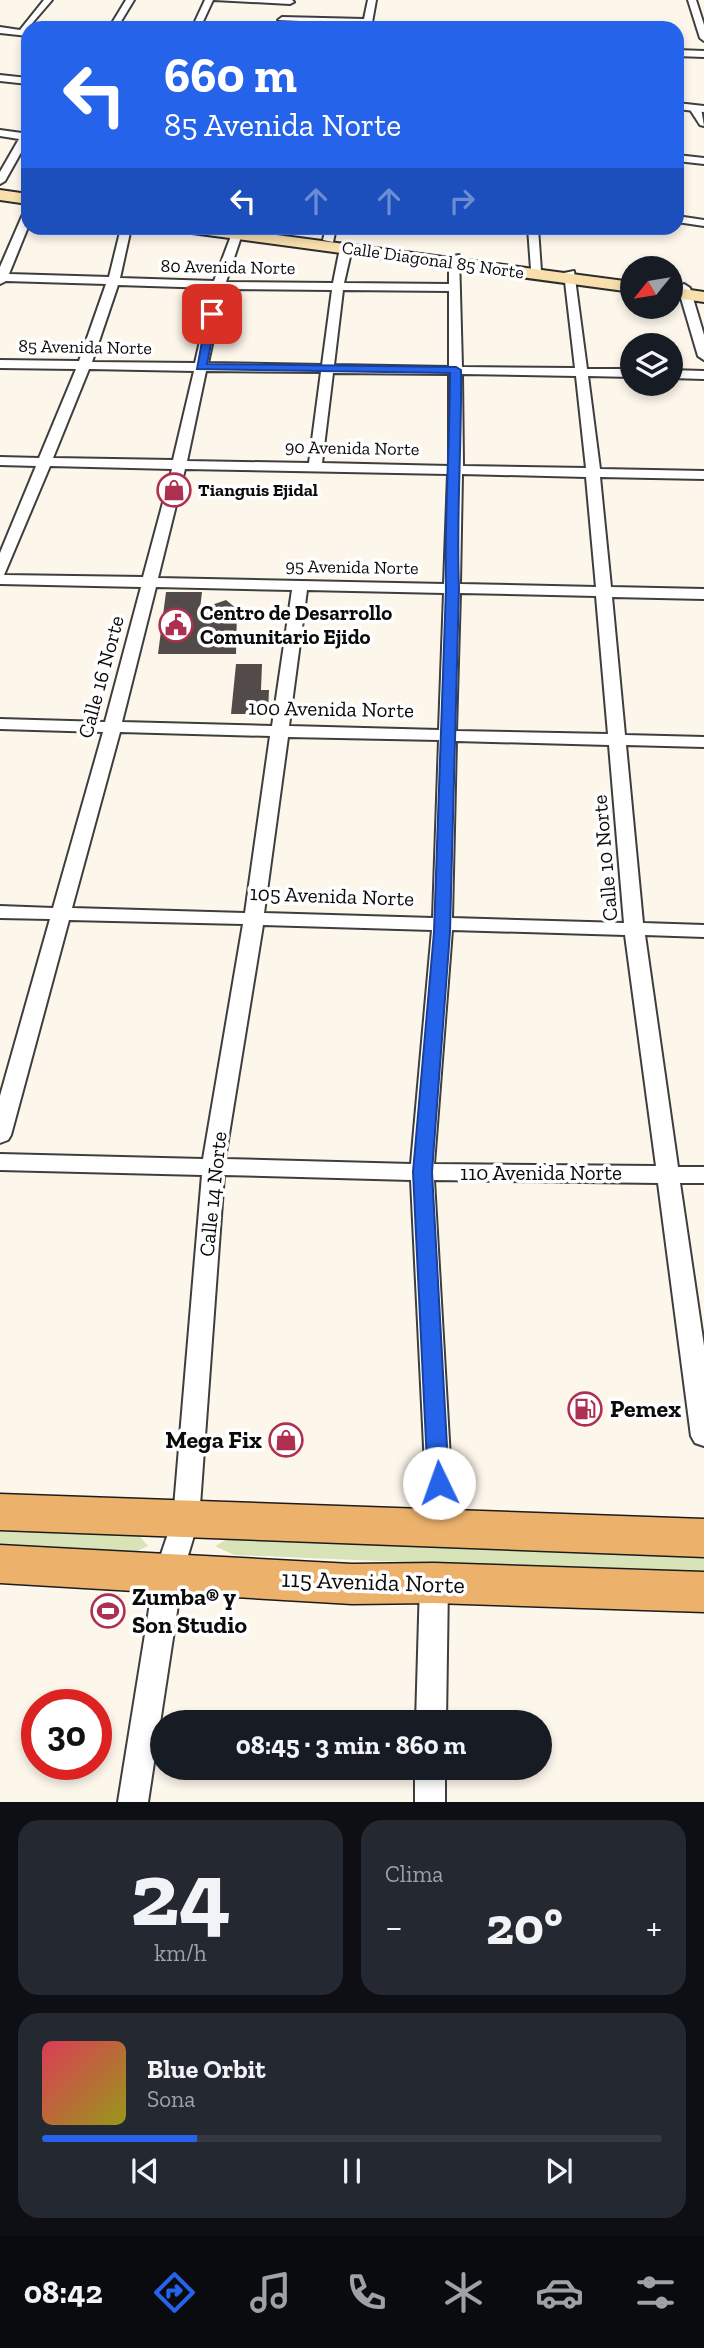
<!DOCTYPE html>
<html lang="es">
<meta charset="utf-8">
<style>
:root{--surface:#171b24;--page:#242831;--text:#f1f3f6;--muted:#9ea1a6;--line:#363941;--accent:#2563eb}
body{margin:0;font-family:"Zilla Slab",serif;background:var(--page);color:var(--text);height:100vh;display:flex;flex-direction:column;font-size:26px;white-space:nowrap}
*{box-sizing:border-box;margin:0}
p{font-size:23px;color:var(--muted)}
.icon{flex:none;width:38px;height:38px;fill:none;stroke:currentColor;stroke-width:2;stroke-linecap:round;stroke-linejoin:round}
.map{position:relative;height:1802px;overflow:hidden}
.details{display:flex;flex-direction:column;gap:18px;padding:18px;background:#0d0f14;flex:1}
.details>*{flex:none}
.guide{position:absolute;left:21px;top:21px;width:663px;height:214px;border-radius:21px;box-shadow:0 4px 10px #0003;background:#2563eb;color:#fff;overflow:hidden}
.needle{width:46px;rotate:240deg}
.fabs{position:absolute;left:620px;top:256px;display:grid;gap:14px}
.fabs a{display:grid;place-items:center;width:63px;height:63px;border-radius:50%;background:var(--surface);box-shadow:0 4px 10px #0003;font-size:35px}
.speed{position:absolute;left:21px;top:1689px;display:flex;gap:14px;font-size:35px;font-weight:700;text-align:center}
.speed>*{display:grid;place-content:center;width:91px;height:91px;border-radius:50%;background:var(--surface);box-shadow:0 4px 10px #0003;line-height:1}
.speed .limit{border:10px solid #d22;background:#fff;color:#111}
.pin{position:absolute;display:grid;place-items:center;width:60px;height:60px;color:#fff;margin:-30px;border-radius:14px;box-shadow:0 4px 10px #0006}
.me{position:absolute;width:77px;margin:-38px;rotate:357deg;stroke-linejoin:round;filter:drop-shadow(0 0 5px #0008)}
.turn{display:flex;align-items:center;gap:24px;height:147px;padding:0 28px;font-size:32px}
.turn .icon{width:91px;height:91px;stroke-width:2.5}
.turn b{display:block;font-size:49px;line-height:60px}
.lanes{display:flex;align-items:center;height:66px;padding:0 28px;background:#0003;justify-content:center;gap:35px;direction:ltr}
.lanes .off{opacity:.35}
.big{font-size:52px;font-weight:800;line-height:1.1}
.details .tile{flex:1;display:flex;flex-direction:column;justify-content:center;gap:10px;min-width:0;padding:0 24px;border-radius:21px;background:var(--page)}
.details .dial{align-items:center;gap:0}
.dial b{font-size:91px;line-height:1}
.song{display:flex;align-items:center;gap:21px}
.cover{width:84px;height:84px;border-radius:10px;background:linear-gradient(135deg,hsl(350 70% 55%),hsl(60 70% 35%))}
.played{height:7px;border-radius:4px;background:linear-gradient(90deg,var(--accent) 25%,var(--line) 25%)}
.keys{display:flex;justify-content:space-around;direction:ltr}
.heat{display:flex;justify-content:space-between;align-items:center;font-size:38px;direction:ltr}
.details .tiles{flex:1;display:grid;gap:18px;grid-template-columns:1fr 1fr}
.tile:last-child{grid-column:span 2}
.trip{position:absolute;left:150px;top:1710px;width:402px;height:70px;border-radius:35px;background:var(--surface);box-shadow:0 4px 10px #0003;font-weight:800;line-height:70px;text-align:center}
.tabs{display:flex;height:112px;justify-content:space-around;align-items:center;background:#090b0e;color:var(--muted)}
.tabs .icon{width:49px;height:49px}
.tabs .active{color:var(--accent)}
.tabs b{font-size:32px;color:var(--text)}
.map>svg:first-child{display:block}
.green{fill:#d8e4b8}
.building{fill:#534b49}
.lines{fill:none;stroke-linecap:round;stroke-linejoin:round}
.minor-casing{stroke:#3e3e3e;stroke-width:4}
.tertiary-casing{stroke:#3e3e3e;stroke-width:4}
.secondary-casing{stroke:#2d2d2d;stroke-width:4}
.primary-casing{stroke:#1c1c1c;stroke-width:3}
.minor{fill:#fff;fill-rule:evenodd}
.tertiary{fill:#fff;fill-rule:evenodd}
.secondary{fill:#f8dfac;fill-rule:evenodd}
.primary{fill:#ecb26c;fill-rule:evenodd}
.route{fill:#2563eb;stroke:#184099;stroke-width:2}
.labels{text-anchor:middle;stroke-width:7;stroke-linejoin:round;paint-order:stroke}
.far-street-label{font-size:18px;fill:#0b0b0b;stroke:#fff}
.far-poi-label{font-size:18px;font-weight:bold;fill:#0b0b0b;stroke:#fff;text-anchor:start}
.poi-label{font-size:21px;font-weight:bold;fill:#0b0b0b;stroke:#fff;text-anchor:start}
.street-label{font-size:21px;fill:#0b0b0b;stroke:#fff}
.near-poi-label{font-size:24px;font-weight:bold;fill:#0b0b0b;stroke:#fff;text-anchor:start}
.near-street-label{font-size:24px;fill:#0b0b0b;stroke:#fff}
</style>
<div class="map">
<svg width="704" height="1802" viewBox="0 0 704 1802">
<rect width="100%" height="100%" fill="#fdf6eb"/>
<path class="green" d="M 0,1527 L 137,1533 L 148,1546 L 133,1553 L 0,1548 Z
M 237,1534 L 704,1553 L 704,1574 L 234,1555 L 215,1546 Z"/>
<path class="building" d="M 166,592 L 202,592 L 200,609 L 226,600 L 237,609 L 236,654 L 158,654 Z
M 236,664 L 262,664 L 261,690 L 269,690 L 268,714 L 231,714 Z"/>
<g class="lines">
<defs>
<path id="minor" d="M 44,0 L 52,0 L 28,28 L 28,36 L 0,33 L 0,27 L 20,30 Z
M 126,0 L 134,0 L 117,28 L 109,28 Z
M 205,0 L 213,0 L 200,28 L 192,28 Z
M 214,0 L 292,0 L 294,2 L 290,4 Z
M 368,0 L 376,0 L 371,28 L 363,28 L 363,24 L 278,20 L 282,17 L 364,19 Z
M 688,0 L 696,0 L 704,25 L 704,41 L 700,38 Z
M 677,50 L 704,51 L 704,57 L 677,56 Z
M 0,75 L 28,78 L 28,84 L 0,81 Z
M 677,103 L 704,106 L 704,112 L 677,109 Z
M 28,128 L 28,140 L 5,181 L 0,184 L 0,172 L 19,139 L 0,136 L 0,130 L 22,133 Z
M 677,155 L 704,158 L 704,164 L 677,161 Z
M 28,211 L 28,227 L 9,274 L 109,277 L 121,228 L 131,228 L 120,278 L 214,281 L 234,228 L 244,228 L 226,282 L 333,283 L 340,248 L 346,245 L 352,248 L 344,283 L 449,284 L 449,257 L 459,255 L 462,367 L 575,368 L 564,273 L 574,271 L 587,369 L 632,369 L 632,377 L 588,376 L 600,469 L 704,471 L 704,479 L 600,477 L 611,587 L 704,589 L 704,599 L 612,597 L 625,735 L 704,737 L 704,747 L 626,745 L 643,923 L 704,925 L 704,937 L 645,935 L 678,1167 L 704,1167 L 704,1183 L 680,1183 L 704,1346 L 704,1446 L 695,1443 L 691,1436 L 658,1183 L 434,1180 L 454,1528 L 451,1536 L 441,1539 L 431,1536 L 428,1528 L 411,1180 L 224,1175 L 199,1519 L 183,1572 L 148,1802 L 118,1802 L 155,1572 L 173,1519 L 202,1175 L 0,1170 L 0,1154 L 203,1159 L 243,924 L 69,920 L 11,1135 L 8,1140 L 0,1143 L 0,1096 L 50,919 L 0,918 L 0,906 L 53,908 L 103,732 L 0,729 L 0,719 L 105,722 L 141,587 L 0,584 L 0,553 L 36,466 L 0,465 L 0,457 L 39,458 L 76,369 L 0,368 L 0,360 L 79,361 L 106,284 L 6,281 L 0,284 L 0,267 L 23,214 ZM 118,285 L 212,288 L 195,363 L 92,362 ZM 224,289 L 332,290 L 322,365 L 208,363 ZM 343,290 L 449,291 L 449,367 L 334,365 ZM 89,369 L 194,371 L 173,460 L 53,458 ZM 206,371 L 321,372 L 309,463 L 187,461 ZM 333,373 L 449,374 L 449,466 L 322,463 ZM 462,374 L 576,376 L 586,468 L 463,466 ZM 50,466 L 172,469 L 143,577 L 4,575 ZM 185,469 L 448,474 L 444,584 L 158,578 ZM 462,474 L 586,477 L 596,587 L 460,584 ZM 156,587 L 292,590 L 272,726 L 122,722 ZM 307,590 L 444,593 L 439,730 L 289,726 ZM 460,593 L 596,596 L 608,734 L 456,731 ZM 120,732 L 270,736 L 245,913 L 72,908 ZM 288,737 L 439,740 L 433,918 L 264,913 ZM 456,741 L 609,745 L 624,923 L 452,918 ZM 263,925 L 432,930 L 411,1164 L 225,1159 ZM 452,930 L 625,935 L 656,1166 L 434,1164 Z
M 677,216 L 704,220 L 704,226 L 677,222 Z
M 326,228 L 336,228 L 333,242 L 323,240 Z
M 528,228 L 538,228 L 541,271 L 531,269 Z
M 684,284 L 690,288 L 704,335 L 704,360 L 698,356 L 678,288 Z
M 670,370 L 704,371 L 704,379 L 670,378 Z
M 434,1571 L 444,1575 L 448,1583 L 446,1722 L 416,1722 L 420,1583 L 424,1575 Z
M 415,1768 L 445,1768 L 445,1802 L 415,1802 Z"/>
<path id="tertiary" d="M 691,105 L 701,108 L 704,126 L 700,125 L 689,108 Z"/>
<path id="secondary" d="M 0,190 L 28,194 L 28,204 L 0,200 Z
M 184,228 L 224,228 L 632,282 L 632,292 L 192,233 Z
M 670,287 L 704,292 L 704,302 L 670,297 Z"/>
<path id="primary" d="M 0,1494 L 704,1519 L 704,1557 L 0,1530 Z
M 0,1545 L 352,1564 L 434,1563 L 704,1572 L 704,1612 L 434,1603 L 352,1604 L 0,1583 Z"/>
</defs>
<use href="#minor" class="minor-casing"/>
<use href="#tertiary" class="tertiary-casing"/>
<use href="#secondary" class="secondary-casing"/>
<use href="#primary" class="primary-casing"/>
<use href="#minor" class="minor"/>
<use href="#tertiary" class="tertiary"/>
<use href="#secondary" class="secondary"/>
<use href="#primary" class="primary"/>
</g>
<path class="route" d="M 212,311 L 217,314 L 207,364 L 456,367 L 461,370 C 462,443 456,516 459,588 L 450,932 L 432,1172 L 449,1483 L 446,1489 L 439,1492 L 431,1489 L 428,1483 L 413,1172 L 434,932 L 446,588 C 444,517 450,445 450,373 L 197,369 L 207,314 Z"/>
<defs>
<symbol id="shop-ring" viewBox="-11 -11 22 22"><circle r="9.5" fill="#fff" stroke="#ae3051" stroke-width="1.5"/><path d="M-5-2.5h2.3a2.7 3.5 0 0 1 5.4 0H5L5.5 6h-11ZM-1.5-2.5h3a1.5 2.3 0 0 0-3 0Z" fill="#ae3051"/></symbol>
<symbol id="civic-ring" viewBox="-11 -11 22 22"><circle r="9.5" fill="#fff" stroke="#ae3051" stroke-width="1.5"/><path d="M-.6-6.5H3V-4.5H.6V-3L4-1V1h2V6H-6V1h2V-1L-.6-3ZM-1.2 2.5V6h2.4V2.5Z" fill="#ae3051"/></symbol>
<symbol id="fuel-ring" viewBox="-11 -11 22 22"><circle r="9.5" fill="#fff" stroke="#ae3051" stroke-width="1.5"/><path d="M-5.5-6h7V0h2V4h1.3V-2.5L3-4.5l.8-.8L6-3V5H2.5V1h-1V6h-7ZM-4.2-4.7v3.2H.2V-4.7Z" fill="#ae3051"/></symbol>
<symbol id="stadium-ring" viewBox="-11 -11 22 22"><circle r="9.5" fill="#fff" stroke="#ae3051" stroke-width="1.5"/><path d="M0-5a6.5 5 0 1 0 0 10a6.5 5 0 1 0 0-10ZM-3.5-1.8h7v3.6h-7Z" fill="#ae3051"/></symbol>
</defs>
<g fill-rule="evenodd">
<use href="#shop-ring" x="155" y="471" width="38" height="38"/>
<use href="#civic-ring" x="157" y="606" width="38" height="38"/>
<use href="#fuel-ring" x="566" y="1390" width="38" height="38"/>
<use href="#shop-ring" x="267" y="1421" width="38" height="38"/>
<use href="#stadium-ring" x="89" y="1592" width="38" height="38"/>
</g>
<g class="labels">
<g class="far-street-label">
<text transform="translate(433 260) rotate(8)" y="6">Calle Diagonal 85 Norte</text>
<text transform="translate(228 267) rotate(1)" y="6">80 Avenida Norte</text>
<text transform="translate(85 347) rotate(1)" y="6">85 Avenida Norte</text>
<text transform="translate(352 448) rotate(1)" y="6">90 Avenida Norte</text>
<text transform="translate(352 567) rotate(1)" y="6">95 Avenida Norte</text>
</g>
<g class="far-poi-label">
<text x="198" y="496">Tianguis Ejidal</text>
</g>
<g class="poi-label">
<text x="200" y="620">Centro de Desarrollo<tspan x="200" dy="24">Comunitario Ejido</tspan></text>
</g>
<g class="street-label">
<text transform="translate(101 677) rotate(-75)" y="7">Calle 16 Norte</text>
<text transform="translate(331 709) rotate(1)" y="7">100 Avenida Norte</text>
<text transform="translate(605 858) rotate(-95)" y="7">Calle 10 Norte</text>
<text transform="translate(332 896) rotate(2)" y="7">105 Avenida Norte</text>
<text x="541" y="1180">110 Avenida Norte</text>
<text transform="translate(213 1194) rotate(-84)" y="7">Calle 14 Norte</text>
</g>
<g class="near-poi-label">
<text x="610" y="1417">Pemex</text>
<text x="262" y="1448" text-anchor="end">Mega Fix</text>
<text x="132" y="1605">Zumba® y<tspan x="132" dy="28">Son Studio</tspan></text>
</g>
<g class="near-street-label">
<text transform="translate(373 1582) rotate(2)" y="8">115 Avenida Norte</text>
</g>
</g>
</svg>
<div class="fabs">
<a><svg class="needle" viewBox="-14 -14 28 28"><path d="M0-13l5 13h-10z" fill="#e53935"/><path d="M0 13l5-13h-10z" fill="#9ea1a6"/></svg></a>
<a><svg class="icon" aria-label="layers" viewBox="0 0 24 24"><path d="M12 4l9 5-9 5-9-5zM3 14l9 5 9-5"/></svg></a>
</div>
<div class="speed"><div class="limit">30</div></div>
<div class="pin" style="left:212px;top:314px;background:#d93025"><svg class="icon" aria-label="arrive" viewBox="0 0 24 24"><path d="M6 21V4h12l-3 4 3 4H6"/></svg></div>
<svg class="me" style="left:439px;top:1483px" viewBox="-20 -20 40 40"><circle r="19" fill="#fff"/><path d="M0-13L10 11 0 6-10 11z" fill="#2563eb"/></svg>
<div class="trip">08:45 · 3 min · 860 m</div>
<div class="guide">
<div class="turn"><svg class="icon" aria-label="left" viewBox="0 0 24 24"><path d="M17 20v-9H6M10 6l-5 5 5 5"/></svg><div><b>660 m</b>85 Avenida Norte</div></div>
<div class="lanes"><svg class="icon" aria-label="left" viewBox="0 0 24 24"><path d="M17 20v-9H6M10 6l-5 5 5 5"/></svg><svg class="icon off" aria-label="ahead" viewBox="0 0 24 24"><path d="M12 20V5M6 11l6-6 6 6"/></svg><svg class="icon off" aria-label="ahead" viewBox="0 0 24 24"><path d="M12 20V5M6 11l6-6 6 6"/></svg><svg class="icon off" aria-label="right" viewBox="0 0 24 24"><path d="M7 20v-9h11M14 6l5 5-5 5"/></svg></div>
</div>
</div>
<section class="details">
<div class="tiles">
<div class="tile dial"><b>24</b><p>km/h</p></div>
<div class="tile"><p>Clima</p>
<div class="heat"><a>−</a><b class="big">20°</b><a>+</a></div>
</div>
<div class="tile">
<div class="song"><i class="cover"></i><div><b>Blue Orbit</b><p>Sona</p></div></div>
<div class="played"></div>
<div class="keys"><svg class="icon" aria-label="previous" viewBox="0 0 24 24"><path d="M18 5L8 12l10 7zM5 5v14"/></svg><svg class="icon" aria-label="pause" viewBox="0 0 24 24"><path d="M8 5v14M16 5v14"/></svg><svg class="icon" aria-label="next" viewBox="0 0 24 24"><path d="M6 5l10 7-10 7zM19 5v14"/></svg></div>
</div>
</div>
</section>
<nav class="tabs">
<b>08:42</b>
<svg class="icon active" aria-label="directions" viewBox="0 0 24 24"><path d="M12 3l9 9-9 9-9-9zM9 14v-3h6M13 9l2 2-2 2"/></svg>
<svg class="icon" aria-label="music" viewBox="0 0 24 24"><path d="M9 18V5l10-2v13"/><circle cx="6" cy="18" r="3"/><circle cx="16" cy="16" r="3"/></svg>
<svg class="icon" aria-label="phone" viewBox="0 0 24 24"><path d="M5 4h4l2 5-3 2q2 4 5 5l2-3 5 2v4C11 20 4 13 5 4z"/></svg>
<svg class="icon" aria-label="climate" viewBox="0 0 24 24"><path d="M12 3v18M4 7l16 10M4 17L20 7"/></svg>
<svg class="icon" aria-label="car" viewBox="0 0 24 24"><path d="M5 17H2v-5l4-1 3-4h7l3 4 3 1v5h-3M9 17h6M6 11h13"/><circle cx="7" cy="17" r="2"/><circle cx="17" cy="17" r="2"/></svg>
<svg class="icon" aria-label="filters" viewBox="0 0 24 24"><path d="M4 7h16M4 17h16"/><circle cx="9" cy="7" r="2"/><circle cx="15" cy="17" r="2"/></svg>
</nav>
